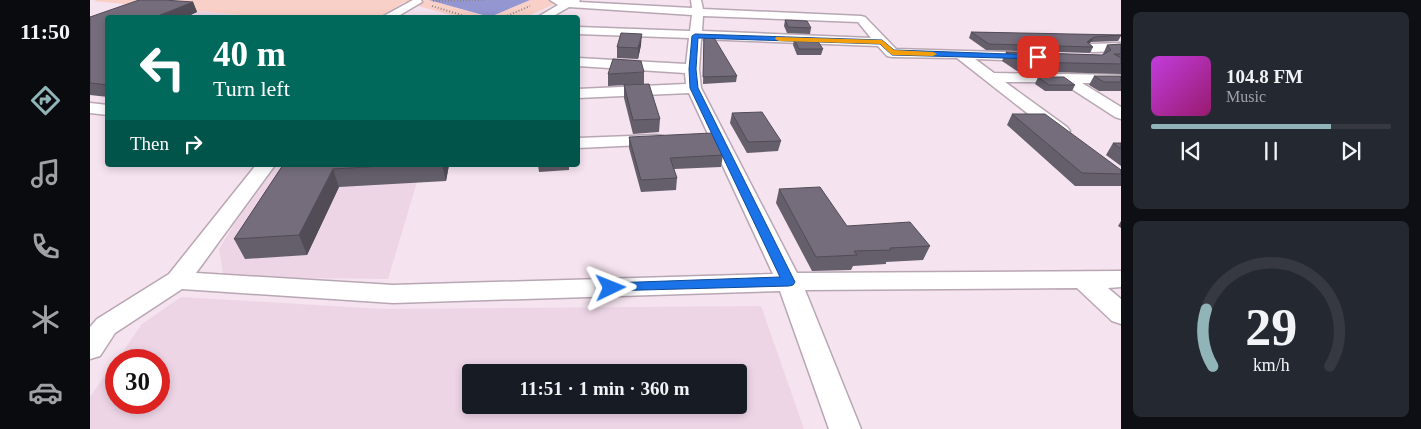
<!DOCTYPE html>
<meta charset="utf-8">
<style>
:root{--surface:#171b24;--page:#242831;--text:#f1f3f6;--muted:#9ea1a6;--line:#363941;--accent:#91b4b8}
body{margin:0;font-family:Georgia,serif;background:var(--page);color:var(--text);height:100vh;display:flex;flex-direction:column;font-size:19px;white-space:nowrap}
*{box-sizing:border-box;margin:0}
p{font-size:16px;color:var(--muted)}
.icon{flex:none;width:28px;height:28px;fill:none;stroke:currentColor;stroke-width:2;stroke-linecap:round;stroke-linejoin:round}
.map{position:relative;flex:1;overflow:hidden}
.panel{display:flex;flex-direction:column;gap:12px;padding:12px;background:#0d0f14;width:300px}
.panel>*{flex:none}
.guide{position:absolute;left:15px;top:15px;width:475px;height:152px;border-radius:5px;box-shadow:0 2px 8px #0003;background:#00695c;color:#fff;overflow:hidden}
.speed{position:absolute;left:15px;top:349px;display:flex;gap:10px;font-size:25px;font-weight:700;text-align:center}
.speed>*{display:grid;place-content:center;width:65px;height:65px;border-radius:50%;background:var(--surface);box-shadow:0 2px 8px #0003;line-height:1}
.speed .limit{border:8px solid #d22;background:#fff;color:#111}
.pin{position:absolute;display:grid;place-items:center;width:42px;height:42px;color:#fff;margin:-21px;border-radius:10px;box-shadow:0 2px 8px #0006}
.me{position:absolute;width:55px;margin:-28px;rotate:88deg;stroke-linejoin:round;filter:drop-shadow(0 0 4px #0008)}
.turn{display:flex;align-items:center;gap:18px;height:105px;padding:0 25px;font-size:22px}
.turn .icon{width:65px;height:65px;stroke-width:2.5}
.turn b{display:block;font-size:35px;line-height:42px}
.then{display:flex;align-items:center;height:48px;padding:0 25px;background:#0003;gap:10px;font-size:19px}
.panel .widget{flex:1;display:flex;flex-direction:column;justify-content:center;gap:8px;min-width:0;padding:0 18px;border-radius:8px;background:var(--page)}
.panel .dial{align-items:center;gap:0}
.dial svg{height:130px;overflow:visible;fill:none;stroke:var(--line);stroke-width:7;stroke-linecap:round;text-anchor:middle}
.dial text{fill:var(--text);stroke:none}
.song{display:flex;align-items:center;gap:15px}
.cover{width:60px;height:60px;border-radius:8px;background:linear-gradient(135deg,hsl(290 70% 55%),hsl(320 70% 35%))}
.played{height:5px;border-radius:2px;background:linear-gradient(90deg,var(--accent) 75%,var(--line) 75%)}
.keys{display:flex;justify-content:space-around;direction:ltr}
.trip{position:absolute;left:372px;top:364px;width:285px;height:50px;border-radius:5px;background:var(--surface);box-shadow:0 2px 8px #0003;font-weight:600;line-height:50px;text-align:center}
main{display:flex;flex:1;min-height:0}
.tab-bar{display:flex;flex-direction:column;width:90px;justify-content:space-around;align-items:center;background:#090b0e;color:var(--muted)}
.tab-bar .icon{width:35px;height:35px}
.tab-bar .current{color:var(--accent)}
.tab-bar b{font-size:22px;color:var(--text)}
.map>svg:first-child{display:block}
.built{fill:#edd5e6;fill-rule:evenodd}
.green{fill:#f9d0c7}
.water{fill:#9396d1}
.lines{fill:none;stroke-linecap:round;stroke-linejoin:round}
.minor-casing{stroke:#b8a7b3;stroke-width:3}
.path{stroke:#91858d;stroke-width:2;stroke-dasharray:1 2;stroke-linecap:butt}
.minor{fill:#fff;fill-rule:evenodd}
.wall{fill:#655e6b}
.shaded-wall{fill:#524c57}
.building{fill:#756d7c;stroke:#524c57}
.route{fill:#1a73e8;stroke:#114b97}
.slow{fill:#f59e0b}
</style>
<main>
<nav class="tab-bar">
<b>11:50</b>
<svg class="icon current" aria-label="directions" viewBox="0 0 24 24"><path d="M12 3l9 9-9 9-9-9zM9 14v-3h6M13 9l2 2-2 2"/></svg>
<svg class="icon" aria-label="music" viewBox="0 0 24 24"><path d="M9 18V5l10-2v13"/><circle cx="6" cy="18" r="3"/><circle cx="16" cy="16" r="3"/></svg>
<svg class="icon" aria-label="phone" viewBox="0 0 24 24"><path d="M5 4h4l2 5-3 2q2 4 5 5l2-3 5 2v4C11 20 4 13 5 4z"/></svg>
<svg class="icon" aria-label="climate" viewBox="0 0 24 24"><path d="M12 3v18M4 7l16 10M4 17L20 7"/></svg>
<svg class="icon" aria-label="car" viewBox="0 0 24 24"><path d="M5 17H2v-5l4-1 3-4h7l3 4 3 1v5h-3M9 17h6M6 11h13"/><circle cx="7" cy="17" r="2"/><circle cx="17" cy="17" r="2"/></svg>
</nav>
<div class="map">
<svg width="1031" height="429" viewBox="0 0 1031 429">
<rect width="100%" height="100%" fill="#f5e3ef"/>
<path class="built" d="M 59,7 L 170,17 L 29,18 Z
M 180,165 L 332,165 L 298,279 L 153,277 L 133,274 L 129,249 Z
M 91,297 L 293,309 L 671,306 L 714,429 L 0,429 L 0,397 L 26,360 L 26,402 L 69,402 L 69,360 L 27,360 L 52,324 ZM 649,372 L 649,405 L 381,405 L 381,372 Z"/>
<path class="green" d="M 7,0 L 339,0 L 400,17 L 440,0 L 473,0 L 434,18 L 368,17 L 314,2 L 292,17 L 181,18 L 3,1 Z"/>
<path class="water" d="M 339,0 L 440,0 L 400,17 Z"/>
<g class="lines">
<defs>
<path id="minor" d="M 323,0 L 331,0 L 332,2 L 305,18 L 290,18 Z
M 460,0 L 490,0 L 489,2 L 602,8 L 601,0 L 611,0 L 613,9 L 771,16 L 775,17 L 806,49 L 942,53 L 949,57 L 942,61 L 885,59 L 904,73 L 1031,75 L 1031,83 L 992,83 L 1031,107 L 1031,119 L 1025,117 L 971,82 L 915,82 L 977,127 L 980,131 L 977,135 L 971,136 L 965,135 L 867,58 L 802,57 L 797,56 L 788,46 L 611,39 L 609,69 L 611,88 L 707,273 L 1031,271 L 1031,287 L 1018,288 L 1031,299 L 1031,324 L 1022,321 L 987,288 L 715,290 L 771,429 L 739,429 L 690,291 L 303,303 L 92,289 L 25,333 L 10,356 L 0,359 L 0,327 L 7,319 L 79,274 L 166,165 L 185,165 L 106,273 L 303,285 L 683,274 L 599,93 L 488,98 L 488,89 L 596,84 L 595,73 L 488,66 L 488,58 L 596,64 L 599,38 L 488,34 L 488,27 L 600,31 L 602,15 L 479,7 L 460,18 L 446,18 L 468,5 ZM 613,16 L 768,22 L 781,38 L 612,31 Z
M 1031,43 L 1031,51 L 1002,52 L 996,48 L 1002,44 Z
M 0,103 L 18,105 L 18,115 L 0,113 Z
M 567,135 L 573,136 L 576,140 L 573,144 L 488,148 L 488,138 Z"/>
</defs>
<use href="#minor" class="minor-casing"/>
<path class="path" d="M 343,1 L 395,0
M 342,6 L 381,18
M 412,18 L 440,6"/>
<use href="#minor" class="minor"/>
</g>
<path class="wall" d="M 103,2 L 107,12 L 94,18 L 18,18 L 18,97 L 0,95 L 0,17 Z
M 695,20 L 721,28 L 720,34 L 697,33 L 694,26 Z
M 881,32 L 1031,35 L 1031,36 L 1028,41 L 1001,42 L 999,44 L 1003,47 L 1000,53 L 896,50 L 879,38 Z
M 614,35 L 647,76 L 646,82 L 613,84 Z
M 704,39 L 733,49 L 731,55 L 707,55 L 703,45 Z
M 1031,44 L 1031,74 L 927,71 L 912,61 L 916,52 L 1012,55 L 1013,54 L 1017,45 Z
M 551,45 L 548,59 L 527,58 L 527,47 Z
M 554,72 L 554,84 L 518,86 L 518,74 Z
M 1004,76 L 1031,76 L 1031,91 L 1009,91 L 999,85 Z
M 948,77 L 985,85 L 982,91 L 955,91 L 945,84 Z
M 534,85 L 570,119 L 569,132 L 543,134 L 534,98 Z
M 642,113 L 691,141 L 688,151 L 657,153 L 640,123 Z
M 922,114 L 1031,170 L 1031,186 L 985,186 L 917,125 Z
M 539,137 L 633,155 L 631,167 L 584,169 L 587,178 L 586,190 L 551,192 L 539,148 Z
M 1023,143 L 1031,143 L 1031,166 L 1016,155 Z
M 192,165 L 359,165 L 356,181 L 249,187 L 217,255 L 155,259 L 144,239 L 192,166 Z
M 448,165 L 479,165 L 479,170 L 449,172 Z
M 689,189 L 757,226 L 840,246 L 833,260 L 796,262 L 796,264 L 763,266 L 761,270 L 722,271 L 686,203 Z
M 1031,221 L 1031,228 L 1028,226 Z"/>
<path class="shaded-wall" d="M 103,2 L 107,12 L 94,18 L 63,18 Z
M 552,34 L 551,45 L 548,59 L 548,48 Z
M 1004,37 L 1001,42 L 994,47 L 997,42 Z
M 352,165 L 359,165 L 356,181 Z
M 243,169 L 249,187 L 217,255 L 209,235 Z"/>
<path class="building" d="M 49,0 L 74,0 L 103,2 L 63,18 L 18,18 L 18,85 L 0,83 L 0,17 Z
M 695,20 L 717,21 L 721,28 L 698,27 Z
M 881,32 L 1031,35 L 1004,37 L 997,42 L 1003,47 L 899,44 Z
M 531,33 L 552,34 L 548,48 L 527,47 Z
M 614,35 L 623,36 L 647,76 L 613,77 Z
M 704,39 L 727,40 L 733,49 L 709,49 Z
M 1031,44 L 1031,54 L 1024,54 L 1031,58 L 1031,64 L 932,62 L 916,52 L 1012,55 L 1021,50 L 1017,45 Z
M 523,59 L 551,61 L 554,72 L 518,74 Z
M 1004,76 L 1031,76 L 1031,82 L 1014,82 Z
M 948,77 L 974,77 L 985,85 L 959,85 Z
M 559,84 L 570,119 L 543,120 L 534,85 Z
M 672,112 L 691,141 L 658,142 L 642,113 Z
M 922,114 L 955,114 L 1031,170 L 1031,174 L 992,173 Z
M 622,133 L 633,155 L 580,158 L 587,178 L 551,180 L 539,137 Z
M 1023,143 L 1031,143 L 1031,149 Z
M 193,165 L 310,165 L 243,169 L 209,235 L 144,239 Z
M 730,187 L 757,226 L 820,222 L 840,246 L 800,248 L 801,250 L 764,251 L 767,255 L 726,257 L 689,189 Z"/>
<path class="route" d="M 605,34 L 792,40 L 804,50 L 948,55 L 952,57 L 948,59 L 802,55 L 790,44 L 608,38 L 606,69 L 608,88 L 705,282 L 703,285 L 699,286 L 516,291 L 514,288 L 516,284 L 521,283 L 690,277 L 600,88 L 599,69 L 602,36 Z"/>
<path class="slow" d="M 686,37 L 792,40 L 804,50 L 843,52 L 847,54 L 843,56 L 802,55 L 790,44 L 689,41 L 685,39 Z"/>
</svg>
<div class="speed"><div class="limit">30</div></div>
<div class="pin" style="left:948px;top:57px;background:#d93025"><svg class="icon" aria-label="arrive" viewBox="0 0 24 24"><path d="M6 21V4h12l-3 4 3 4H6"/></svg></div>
<svg class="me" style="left:521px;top:288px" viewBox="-20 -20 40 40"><path d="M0-17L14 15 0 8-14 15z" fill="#1a73e8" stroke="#fff" stroke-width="4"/></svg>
<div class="trip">11:51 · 1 min · 360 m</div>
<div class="guide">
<div class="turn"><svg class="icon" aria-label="left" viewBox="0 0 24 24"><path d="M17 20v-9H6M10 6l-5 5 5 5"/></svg><div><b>40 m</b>Turn left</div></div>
<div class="then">Then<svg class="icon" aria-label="right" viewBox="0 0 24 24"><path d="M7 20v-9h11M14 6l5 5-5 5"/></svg></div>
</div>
</div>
<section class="panel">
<div class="widget">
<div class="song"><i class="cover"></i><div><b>104.8 FM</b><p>Music</p></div></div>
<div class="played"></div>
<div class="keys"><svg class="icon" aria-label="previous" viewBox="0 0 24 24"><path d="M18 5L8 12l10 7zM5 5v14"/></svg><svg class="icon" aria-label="pause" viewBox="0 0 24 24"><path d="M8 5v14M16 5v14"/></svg><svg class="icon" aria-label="next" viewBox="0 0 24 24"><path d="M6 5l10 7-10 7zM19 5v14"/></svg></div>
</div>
<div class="widget dial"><svg viewBox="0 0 100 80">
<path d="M14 69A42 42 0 1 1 86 69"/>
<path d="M14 69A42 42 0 0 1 10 34" stroke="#91b4b8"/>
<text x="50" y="56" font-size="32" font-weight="700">29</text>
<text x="50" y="72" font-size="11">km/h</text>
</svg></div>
</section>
</main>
